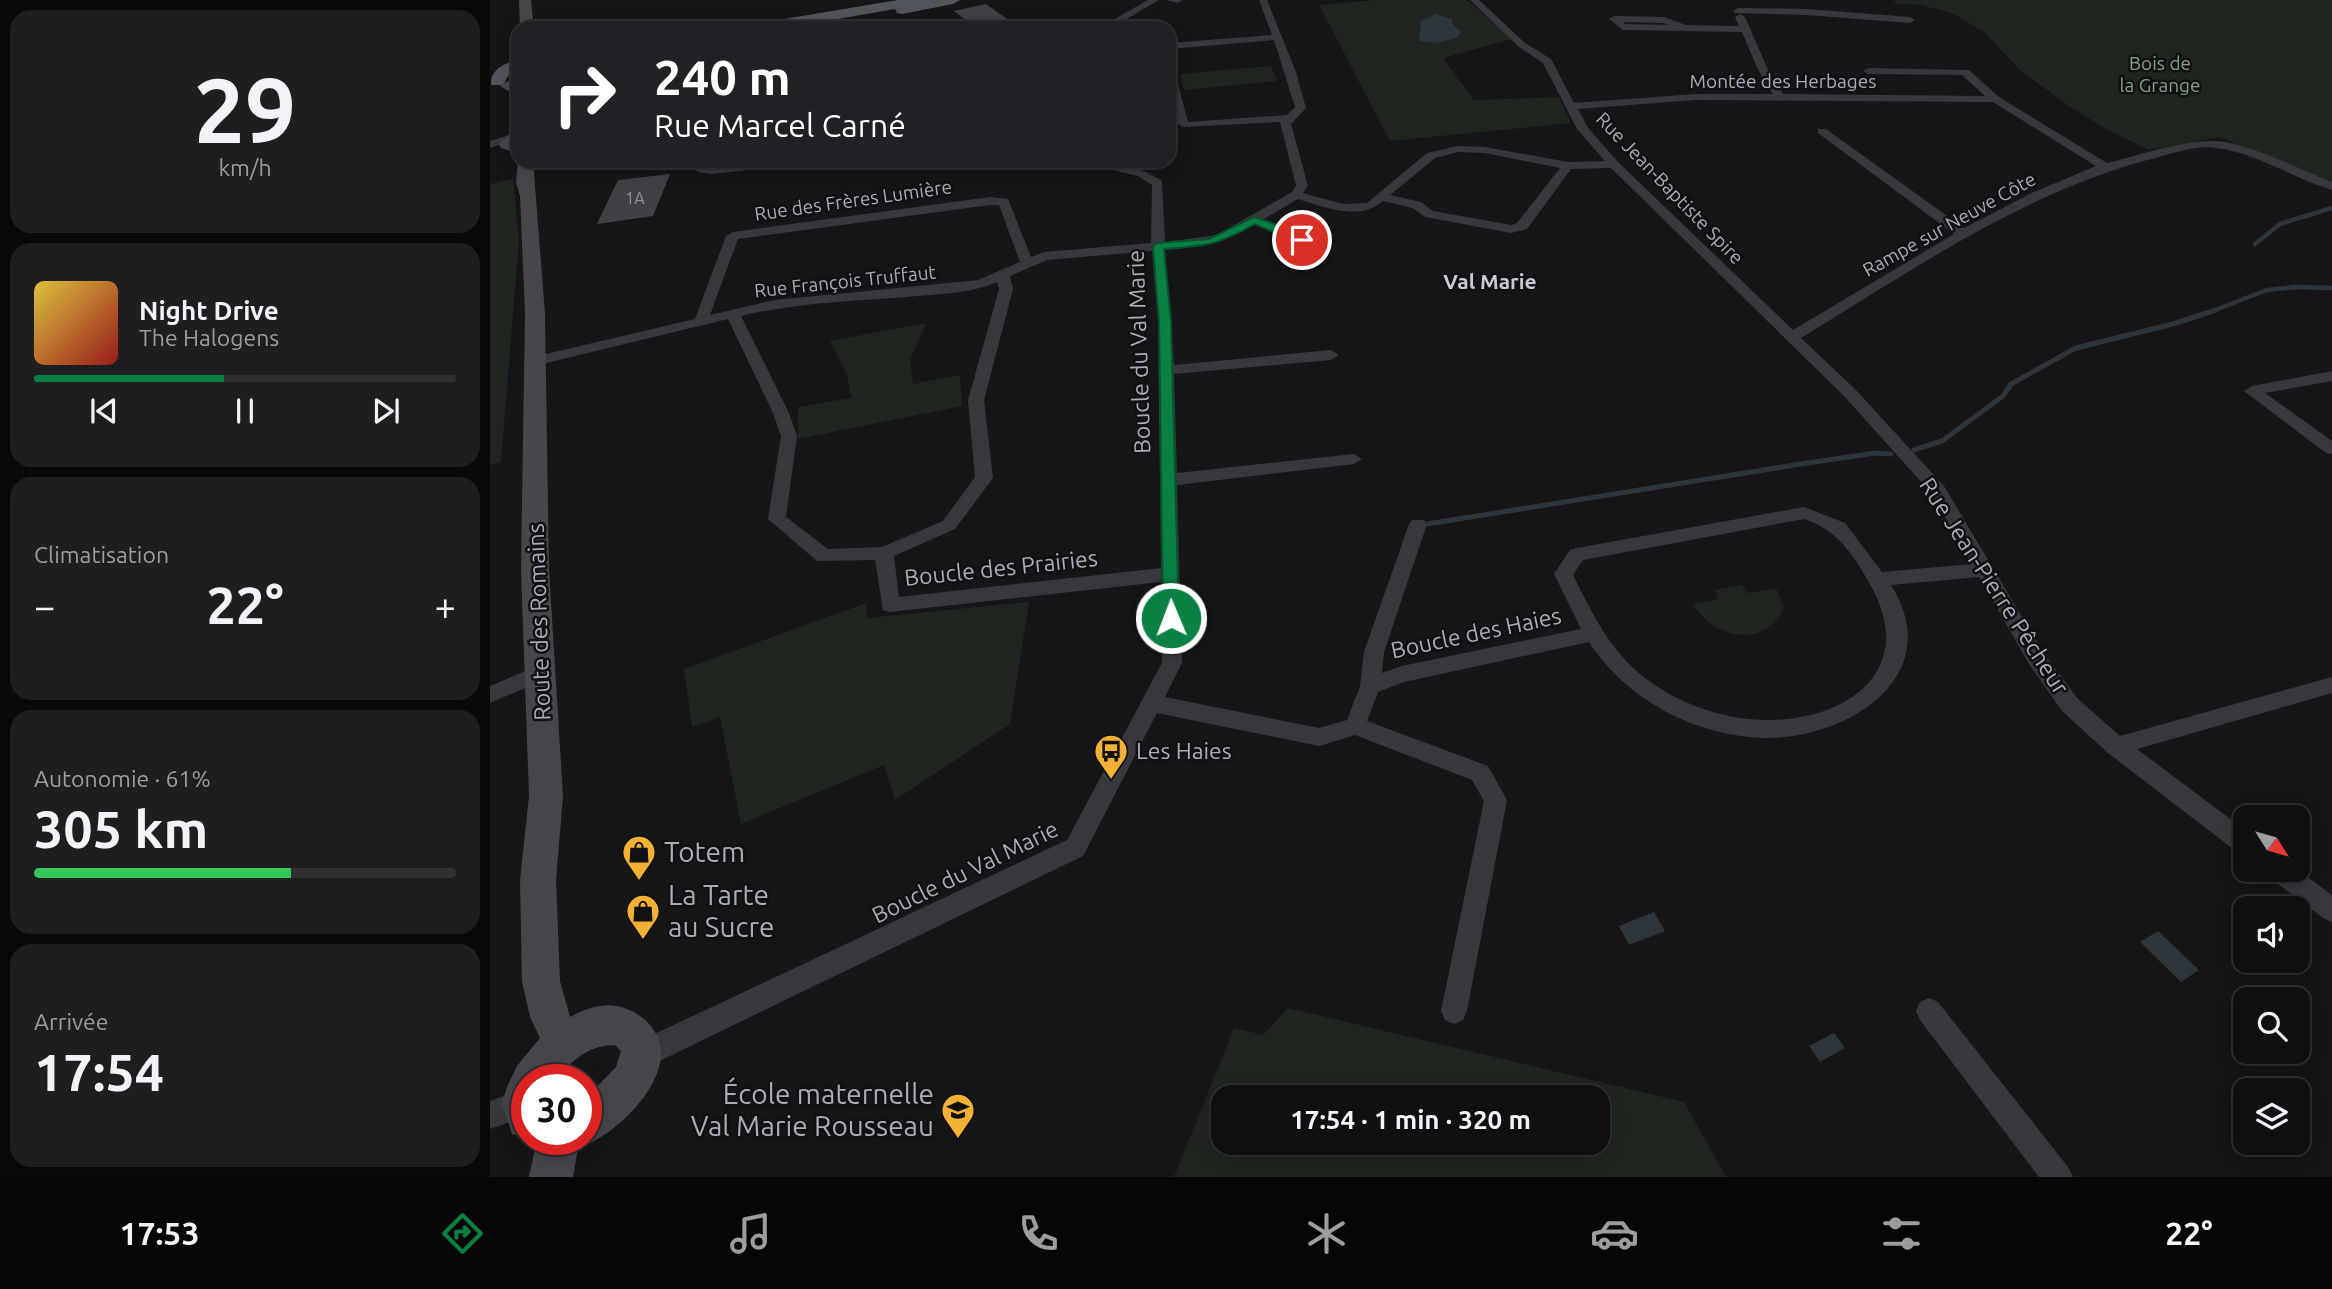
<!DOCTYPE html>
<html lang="fr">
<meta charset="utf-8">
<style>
:root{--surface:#101012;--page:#1e1e20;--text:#f1f3f6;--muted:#9c9d9f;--line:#303032;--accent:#0b8043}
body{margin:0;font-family:Ubuntu,sans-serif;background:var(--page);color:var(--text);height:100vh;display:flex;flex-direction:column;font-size:26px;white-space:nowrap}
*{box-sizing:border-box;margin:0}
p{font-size:23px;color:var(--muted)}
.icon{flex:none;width:38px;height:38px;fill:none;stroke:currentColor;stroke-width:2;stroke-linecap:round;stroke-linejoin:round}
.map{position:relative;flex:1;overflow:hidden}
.details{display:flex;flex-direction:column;gap:10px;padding:10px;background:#09090a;width:490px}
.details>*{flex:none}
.guide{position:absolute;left:21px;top:21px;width:665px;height:147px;border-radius:21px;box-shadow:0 4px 18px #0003,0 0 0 2px var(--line);background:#202124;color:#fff;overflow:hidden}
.needle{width:46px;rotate:127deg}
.tools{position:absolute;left:1743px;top:805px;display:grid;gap:14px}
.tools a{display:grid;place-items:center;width:77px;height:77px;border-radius:14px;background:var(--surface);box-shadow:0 4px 18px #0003,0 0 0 2px var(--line);font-size:35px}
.speed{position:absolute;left:21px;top:1064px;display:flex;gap:14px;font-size:35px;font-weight:700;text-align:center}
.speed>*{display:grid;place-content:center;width:91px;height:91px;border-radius:50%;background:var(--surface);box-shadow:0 4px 18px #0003,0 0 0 2px var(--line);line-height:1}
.speed .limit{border:10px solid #d22;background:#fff;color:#111}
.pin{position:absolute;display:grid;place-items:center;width:60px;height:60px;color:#fff;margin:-30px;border:4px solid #fff;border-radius:50%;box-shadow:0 2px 7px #0007}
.me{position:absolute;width:77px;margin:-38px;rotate:359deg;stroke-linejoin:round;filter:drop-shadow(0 0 5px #0008)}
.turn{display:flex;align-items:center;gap:24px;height:147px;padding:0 28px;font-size:32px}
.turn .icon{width:91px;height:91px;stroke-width:2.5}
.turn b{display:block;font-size:49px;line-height:60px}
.big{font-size:52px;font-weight:700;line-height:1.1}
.details .widget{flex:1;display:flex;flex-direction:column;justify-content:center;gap:10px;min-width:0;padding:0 24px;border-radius:21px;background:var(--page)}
.details .dial{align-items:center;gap:0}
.dial b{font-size:91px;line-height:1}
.song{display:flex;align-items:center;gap:21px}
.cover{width:84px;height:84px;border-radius:10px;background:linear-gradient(135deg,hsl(50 70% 55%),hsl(0 70% 35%))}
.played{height:7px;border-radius:4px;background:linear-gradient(90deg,var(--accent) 45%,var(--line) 45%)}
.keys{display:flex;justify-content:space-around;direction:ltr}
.heat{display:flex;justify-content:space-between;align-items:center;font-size:38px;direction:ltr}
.charge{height:10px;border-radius:5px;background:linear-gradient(90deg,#34c759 61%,var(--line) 0)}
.trip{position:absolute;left:721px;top:1085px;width:399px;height:70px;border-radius:21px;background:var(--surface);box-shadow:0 4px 18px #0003,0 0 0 2px var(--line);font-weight:700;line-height:70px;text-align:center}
.menu{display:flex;height:112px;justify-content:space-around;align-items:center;background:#060607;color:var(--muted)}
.menu .icon{width:49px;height:49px}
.menu .selected{color:var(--accent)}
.menu b{font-size:32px;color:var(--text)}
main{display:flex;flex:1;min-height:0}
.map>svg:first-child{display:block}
.green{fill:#1e261f;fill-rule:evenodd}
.water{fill:#2c353c}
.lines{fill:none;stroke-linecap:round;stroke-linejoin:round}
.stream-far1{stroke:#2c353c;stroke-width:4.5}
.stream{stroke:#2c353c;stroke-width:5}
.building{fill:#404145}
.street{fill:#37383d;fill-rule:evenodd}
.secondary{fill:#45474d;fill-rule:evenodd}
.primary{fill:#53555c;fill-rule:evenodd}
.route{fill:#0b8043;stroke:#07532c;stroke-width:2}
.labels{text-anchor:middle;stroke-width:5;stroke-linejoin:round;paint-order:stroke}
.far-number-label{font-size:16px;fill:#8e929b}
.far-park-label{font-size:19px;fill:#7fa381;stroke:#111113}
.far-street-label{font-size:19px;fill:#a8adb8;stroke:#111113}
.far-neighbourhood-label{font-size:21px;font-weight:bold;fill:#c9ccd4;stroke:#111113}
.street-label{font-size:23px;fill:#a8adb8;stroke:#111113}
.poi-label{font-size:23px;fill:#a8adb8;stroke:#111113;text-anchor:start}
.near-poi-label{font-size:28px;fill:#a8adb8;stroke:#111113;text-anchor:start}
</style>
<main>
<section class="details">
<div class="widget dial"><b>29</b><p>km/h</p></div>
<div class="widget">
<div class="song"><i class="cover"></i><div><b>Night Drive</b><p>The Halogens</p></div></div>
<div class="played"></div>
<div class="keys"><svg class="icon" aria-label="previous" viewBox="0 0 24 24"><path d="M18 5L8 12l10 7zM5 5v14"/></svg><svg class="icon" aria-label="pause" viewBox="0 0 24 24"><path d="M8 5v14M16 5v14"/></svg><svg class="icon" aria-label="next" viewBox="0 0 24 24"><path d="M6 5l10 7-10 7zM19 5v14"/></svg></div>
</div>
<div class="widget"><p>Climatisation</p>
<div class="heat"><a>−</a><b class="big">22°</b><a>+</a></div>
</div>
<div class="widget"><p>Autonomie · 61%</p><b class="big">305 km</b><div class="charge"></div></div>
<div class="widget"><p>Arrivée</p><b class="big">17:54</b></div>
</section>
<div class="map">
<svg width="1842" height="1177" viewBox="0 0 1842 1177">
<rect width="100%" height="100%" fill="#161618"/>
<path class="green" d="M 885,0 L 977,0 L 1022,39 L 953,58 L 984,100 L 1069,97 L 1081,123 L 900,141 L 829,5 Z
M 1403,0 L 1842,0 L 1842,183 L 1729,137 L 1659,150 L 1614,128 L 1579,106 L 1531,71 L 1494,32 L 1462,13 L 1431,5 L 1408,4 Z
M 781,66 L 787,81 L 694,90 L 690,74 Z
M 23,179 L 29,240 L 11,462 L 0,465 L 0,184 Z
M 436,323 L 420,360 L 423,384 L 470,375 L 472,406 L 308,439 L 308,407 L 361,398 L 357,374 L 340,341 Z
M 1252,585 L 1258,593 L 1286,588 L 1294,608 C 1275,649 1223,639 1203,604 L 1229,599 L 1225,590 Z
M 539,602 L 520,724 L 405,800 L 394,765 L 251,824 L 230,717 L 202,727 L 194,669 L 376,603 L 377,618 Z
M 798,1008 L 1194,1102 L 1236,1177 L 684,1177 L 744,1028 L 773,1035 ZM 1108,1097 L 1108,1143 L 733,1143 L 733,1097 Z"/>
<path class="water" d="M 946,14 L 962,19 L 963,25 L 971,32 L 967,38 L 945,43 L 929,41 L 931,21 Z
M 1164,912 L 1175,931 L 1139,945 L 1129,926 Z
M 1668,931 L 1709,970 L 1691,982 L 1650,942 Z
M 1344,1033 L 1355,1048 L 1330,1062 L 1319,1046 Z"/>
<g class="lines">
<path class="stream-far1" d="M 1765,244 L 1790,224 L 1842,208
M 1720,312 L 1777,290 L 1805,287 L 1842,288"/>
<path class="stream" d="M 1424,450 L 1452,441 L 1513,396 L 1521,384 L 1586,348 L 1683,324 L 1726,310
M 937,524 L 1311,464 L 1385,453 L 1401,454"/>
</g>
<path class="building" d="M 496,4 L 520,21 L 486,28 L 464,11 Z
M 180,174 L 163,216 L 107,224 L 128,180 Z"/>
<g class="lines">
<path class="street" d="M 658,0 L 669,0 L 621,28 L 609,28 Z
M 675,0 L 692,0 L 688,3 Z
M 769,0 L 777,0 L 806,72 L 816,108 L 801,124 L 818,186 L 813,193 L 853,204 L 877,203 L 937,153 L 968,146 L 995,147 L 1078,162 L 1115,161 L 1087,129 L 1053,63 L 1029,47 L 980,0 L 989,0 L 1035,43 L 1061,59 L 1084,103 L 1206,94 L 1283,94 L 1268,70 L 1252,32 L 1133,30 L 1119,19 L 1124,16 L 1174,17 L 1196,25 L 1249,26 L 1245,17 L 1250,14 L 1255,17 L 1278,70 L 1293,94 L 1495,96 L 1472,75 L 1378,74 L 1373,71 L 1378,68 L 1479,70 L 1509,97 L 1617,163 C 1651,155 1688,141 1724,141 C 1753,141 1812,170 1842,182 L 1842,190 C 1804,179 1767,153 1727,148 C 1708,145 1683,153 1665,158 C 1536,191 1424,269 1311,338 L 1366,390 L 1454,486 L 1553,652 L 1588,699 L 1630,736 L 1842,677 L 1842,693 L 1647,749 L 1755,830 L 1755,855 L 1747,852 L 1618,753 L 1572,711 L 1539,664 L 1489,577 L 1401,585 C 1457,674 1362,737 1279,738 C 1209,738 1137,701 1099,642 L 914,682 L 888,692 L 877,721 L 998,766 L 1017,800 L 977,1011 L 973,1020 L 964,1024 L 955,1020 L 951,1011 L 994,801 L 982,780 L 865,735 L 829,746 L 667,713 L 593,856 L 159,1066 L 149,1070 L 139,1066 L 135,1056 L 139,1046 L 577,840 L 672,663 L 671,582 L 400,612 L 393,610 L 385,560 L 327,561 L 278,519 L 291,436 L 283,413 L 238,319 L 44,366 L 36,361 L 39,358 L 205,319 L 236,236 L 243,232 L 500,197 L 518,199 L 541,257 L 554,252 L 661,243 L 662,185 L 648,176 L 586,161 C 616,161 647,164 672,181 L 675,242 L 727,235 L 802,192 L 806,186 L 790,122 L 692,127 C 677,115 679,84 679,66 L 684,69 L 698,122 L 797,115 L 805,107 L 784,40 L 679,49 L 679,43 L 782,35 ZM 1133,22 L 1173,23 L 1179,25 L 1135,24 ZM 1206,100 L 1503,102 L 1606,166 L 1544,192 L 1474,228 L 1336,129 L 1328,129 L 1328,133 L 1464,234 L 1303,330 L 1128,162 L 1098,128 L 1088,109 ZM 968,152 L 995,153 L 1070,168 L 1027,223 L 1021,225 L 943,211 L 931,202 L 900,195 L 945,158 ZM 1121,168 L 1354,396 L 1441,493 L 1482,564 L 1392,572 L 1355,523 L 1314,507 L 1087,548 L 1080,550 L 1064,574 L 1091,629 L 912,666 L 892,673 L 894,652 L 937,524 L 934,520 L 922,520 L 919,524 L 874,652 L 870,686 L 857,720 L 829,728 L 675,697 L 692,663 L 687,485 L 864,464 L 872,459 L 864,454 L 687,473 L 684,374 L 841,360 L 849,355 L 841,350 L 684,365 L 675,250 C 715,246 729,245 764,224 L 806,242 L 812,265 L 814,268 L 824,268 L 826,265 L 817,237 L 774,219 L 808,199 C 835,207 869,222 893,201 L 923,208 L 935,217 L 1021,233 L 1037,229 L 1081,169 ZM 500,205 L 509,205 L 530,262 L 488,280 L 285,300 L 220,315 L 248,239 ZM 662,251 L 668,322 L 671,568 L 409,597 L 404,556 L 465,529 L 503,478 L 494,400 L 523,289 L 520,276 L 557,260 ZM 507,282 L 509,289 L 478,400 L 485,477 L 453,521 L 392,547 L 338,549 L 296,517 L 307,436 L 299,413 L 251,316 C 305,303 362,301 417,297 C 447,294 480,294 507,282 ZM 1314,519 C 1345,529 1361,551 1377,579 C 1436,675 1347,728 1258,719 C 1221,715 1184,700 1155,678 C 1120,651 1102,613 1083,575 L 1093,560 Z
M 1248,8 L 1317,9 L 1420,17 L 1425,20 L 1420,23 L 1317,15 L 1245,13 L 1243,11 Z
M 22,134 L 26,135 L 26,139 L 0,148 L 0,141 Z
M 195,161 C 205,161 212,166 222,166 C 251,166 281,161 311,161 L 305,165 L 221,174 L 208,172 Z
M 1842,371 L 1842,381 L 1775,393 L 1842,441 L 1842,454 L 1836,453 L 1754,391 L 1762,386 Z
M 52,664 L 59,666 L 62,672 L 59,678 L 0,703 L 0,686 Z
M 1777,870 L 1808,870 L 1842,895 L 1842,922 L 1833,918 L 1780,878 Z
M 1439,998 L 1448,1002 L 1578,1167 L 1583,1177 L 1549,1177 L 1430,1020 L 1426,1011 L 1430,1002 Z
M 33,1089 L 37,1090 L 37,1116 L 0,1129 L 0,1101 Z"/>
<path class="secondary" d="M 29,0 L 41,0 L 44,28 L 30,28 Z
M 18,81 L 28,86 L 28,97 L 10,86 Z
M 28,129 L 28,153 L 11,148 L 9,144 L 22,131 Z
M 28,159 L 28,161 L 43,161 L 55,313 L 59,570 L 73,796 L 66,880 L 70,981 L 80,1017 C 90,1012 100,1007 111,1006 C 138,1001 171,1024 171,1053 C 171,1090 127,1132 96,1145 L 89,1142 L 83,1177 L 39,1177 L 47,1139 L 96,1139 L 96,1098 L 126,1067 L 131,1051 L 125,1045 C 99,1045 82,1060 66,1080 L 37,1080 L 38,1139 L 22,1134 L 12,1103 L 17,1087 L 27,1066 L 50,1038 L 40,1017 L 32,981 L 30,880 L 39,796 L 31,570 L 35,313 L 30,196 L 26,182 Z"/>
<path class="primary" d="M 408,0 L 470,0 L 463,4 L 412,14 L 407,13 L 405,9 L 296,28 L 262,28 L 270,23 Z
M 28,60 L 28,71 L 18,76 L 13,85 L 1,85 C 0,69 15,63 28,60 Z"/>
</g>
<path class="route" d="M 764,217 L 802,230 L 817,240 L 808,243 L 765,224 C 728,245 717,246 674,249 L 681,322 L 689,618 L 681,624 L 673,618 L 669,322 L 663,246 L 668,243 L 719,239 Z"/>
<defs>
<symbol id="bus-pin" viewBox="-11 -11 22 30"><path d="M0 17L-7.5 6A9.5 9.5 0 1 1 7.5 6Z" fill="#f2b134" stroke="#111113"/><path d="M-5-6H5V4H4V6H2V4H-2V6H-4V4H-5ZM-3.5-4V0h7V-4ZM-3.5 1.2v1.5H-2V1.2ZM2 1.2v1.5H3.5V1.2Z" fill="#111"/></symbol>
<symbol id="shop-pin" viewBox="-11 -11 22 30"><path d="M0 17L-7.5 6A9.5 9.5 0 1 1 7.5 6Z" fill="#f2b134" stroke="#111113"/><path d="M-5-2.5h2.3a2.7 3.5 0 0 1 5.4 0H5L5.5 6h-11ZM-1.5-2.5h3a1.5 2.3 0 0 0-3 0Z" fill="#111"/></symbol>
<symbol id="school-pin" viewBox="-11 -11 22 30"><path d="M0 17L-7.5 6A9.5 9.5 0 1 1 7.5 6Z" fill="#f2b134" stroke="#111113"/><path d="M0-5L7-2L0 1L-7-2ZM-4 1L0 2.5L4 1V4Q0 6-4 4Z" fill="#111"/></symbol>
</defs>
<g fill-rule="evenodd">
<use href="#bus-pin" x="602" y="732" width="38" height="52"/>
<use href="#shop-pin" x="130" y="833" width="38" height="52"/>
<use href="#shop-pin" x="134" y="892" width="38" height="52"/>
<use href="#school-pin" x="449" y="1091" width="38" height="52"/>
</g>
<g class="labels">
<g class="far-number-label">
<text x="145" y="204">1A</text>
</g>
<g class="far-park-label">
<text x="1670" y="70">Bois de<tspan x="1670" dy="22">la Grange</tspan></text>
</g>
<g class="far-street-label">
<text x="1293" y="88">Montée des Herbages</text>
<text transform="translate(1180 188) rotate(46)" y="7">Rue Jean-Baptiste Spire</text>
<text transform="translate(363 200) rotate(-8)" y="7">Rue des Frères Lumière</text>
<text transform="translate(1459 224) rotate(-29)" y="7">Rampe sur Neuve Côte</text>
<text transform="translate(355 281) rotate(-6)" y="7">Rue François Truffaut</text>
</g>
<g class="far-neighbourhood-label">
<text x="1000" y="289">Val Marie</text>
</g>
<g class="street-label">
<text transform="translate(649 352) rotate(-92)" y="8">Boucle du Val Marie</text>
<text transform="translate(511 568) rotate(-6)" y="8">Boucle des Prairies</text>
<text transform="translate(1504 586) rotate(57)" y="8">Rue Jean-Pierre Pêcheur</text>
<text transform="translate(49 622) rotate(-92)" y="8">Route des Romains</text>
<text transform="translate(986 633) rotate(-12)" y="8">Boucle des Haies</text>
<text transform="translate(475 872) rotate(-26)" y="8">Boucle du Val Marie</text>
</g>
<g class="poi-label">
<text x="646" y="759">Les Haies</text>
</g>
<g class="near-poi-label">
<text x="174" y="862">Totem</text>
<text x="178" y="905">La Tarte<tspan x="178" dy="32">au Sucre</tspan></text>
<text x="444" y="1104" text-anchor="end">École maternelle<tspan x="444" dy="32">Val Marie Rousseau</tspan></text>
</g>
</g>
</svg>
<div class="tools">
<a><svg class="needle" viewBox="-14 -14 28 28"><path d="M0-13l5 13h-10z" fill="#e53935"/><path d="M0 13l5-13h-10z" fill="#9c9d9f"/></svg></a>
<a><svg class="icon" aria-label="sound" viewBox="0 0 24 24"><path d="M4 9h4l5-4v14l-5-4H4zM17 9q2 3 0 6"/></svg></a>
<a><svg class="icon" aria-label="search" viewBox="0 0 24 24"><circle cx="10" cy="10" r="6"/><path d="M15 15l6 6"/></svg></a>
<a><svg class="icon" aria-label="layers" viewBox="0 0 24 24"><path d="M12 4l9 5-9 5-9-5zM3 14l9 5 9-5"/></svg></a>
</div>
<div class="speed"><div class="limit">30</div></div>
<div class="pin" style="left:812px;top:240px;background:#d93025"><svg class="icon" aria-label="arrive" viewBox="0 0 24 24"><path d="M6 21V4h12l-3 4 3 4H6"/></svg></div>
<svg class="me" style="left:681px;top:618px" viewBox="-20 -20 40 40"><circle r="17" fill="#0b8043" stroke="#fff" stroke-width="3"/><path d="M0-11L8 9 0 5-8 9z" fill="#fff"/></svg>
<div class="trip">17:54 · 1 min · 320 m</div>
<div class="guide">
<div class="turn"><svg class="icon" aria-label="right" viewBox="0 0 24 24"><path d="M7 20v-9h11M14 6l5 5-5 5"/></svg><div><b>240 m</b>Rue Marcel Carné</div></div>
</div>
</div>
</main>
<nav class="menu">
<b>17:53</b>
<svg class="icon selected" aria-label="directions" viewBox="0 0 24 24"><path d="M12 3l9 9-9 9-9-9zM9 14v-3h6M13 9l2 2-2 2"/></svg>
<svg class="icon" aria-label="music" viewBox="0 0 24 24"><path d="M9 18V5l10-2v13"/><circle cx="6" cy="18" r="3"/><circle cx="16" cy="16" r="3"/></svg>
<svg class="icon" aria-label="phone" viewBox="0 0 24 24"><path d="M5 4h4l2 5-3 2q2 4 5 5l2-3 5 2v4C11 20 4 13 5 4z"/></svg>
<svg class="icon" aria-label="climate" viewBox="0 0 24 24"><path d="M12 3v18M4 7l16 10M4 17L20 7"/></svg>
<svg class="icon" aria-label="car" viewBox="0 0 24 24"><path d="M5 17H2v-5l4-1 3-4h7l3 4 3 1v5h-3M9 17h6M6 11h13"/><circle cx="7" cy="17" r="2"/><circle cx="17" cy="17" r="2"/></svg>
<svg class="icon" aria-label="filters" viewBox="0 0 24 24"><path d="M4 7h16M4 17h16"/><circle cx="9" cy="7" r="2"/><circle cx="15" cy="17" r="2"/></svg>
<b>22°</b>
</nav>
